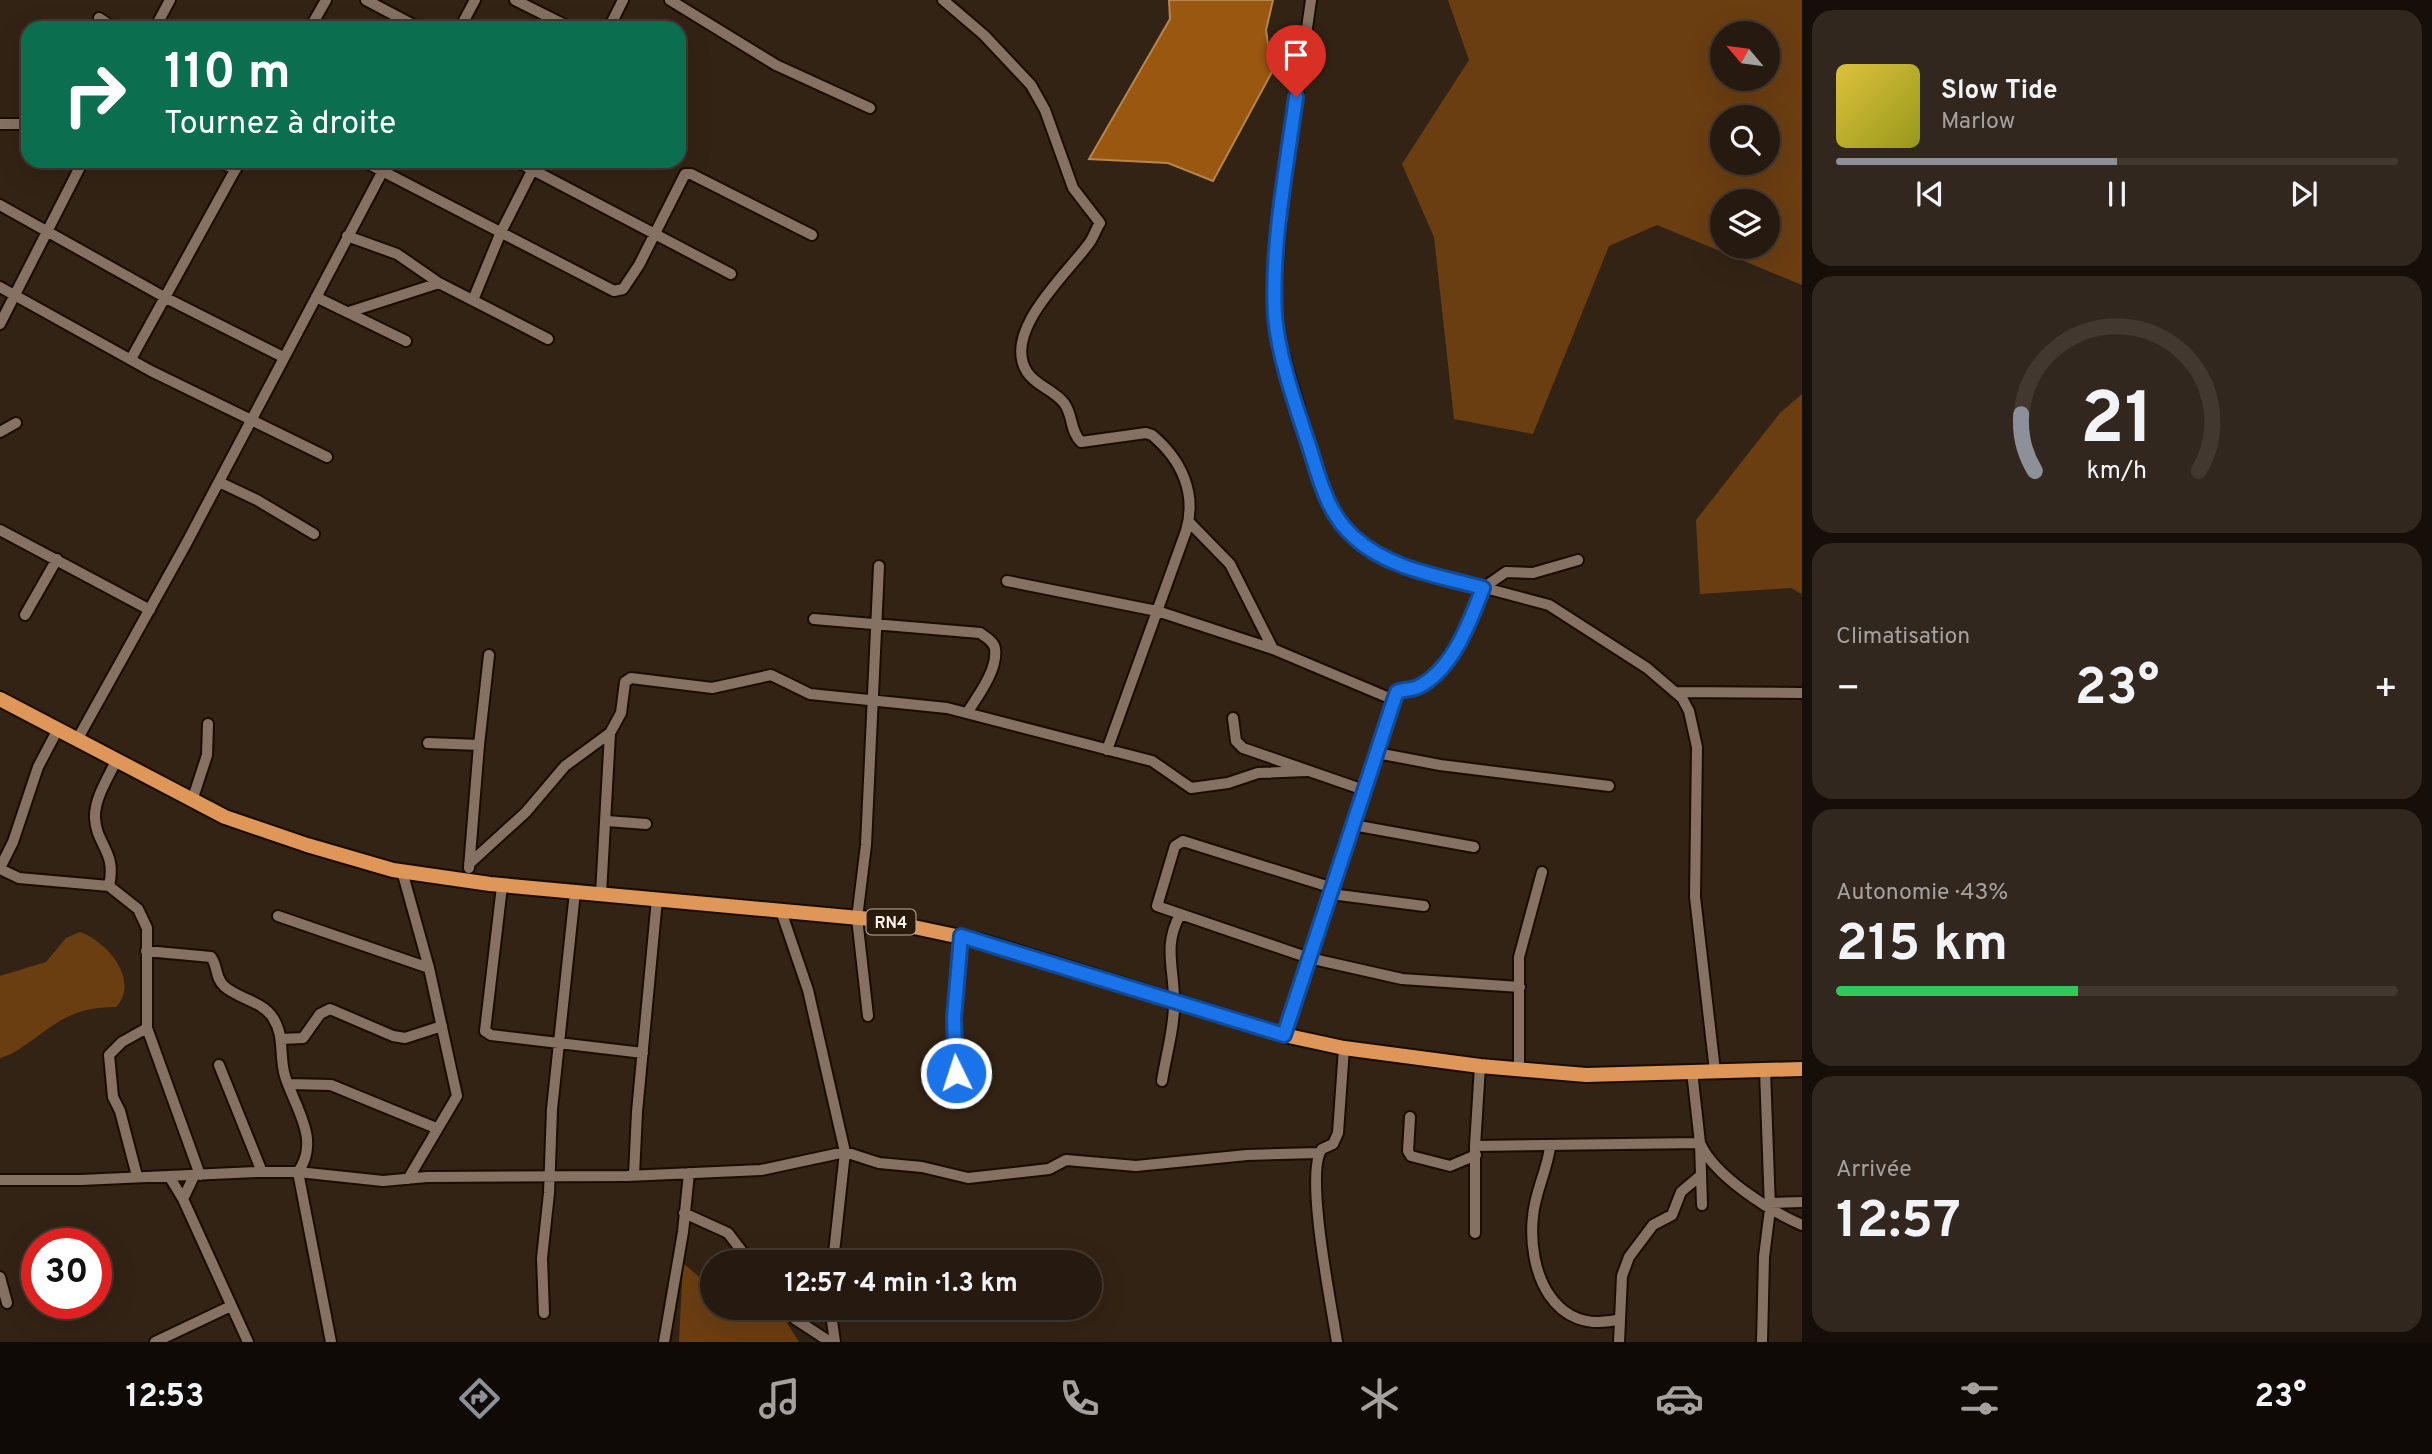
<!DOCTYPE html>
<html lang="fr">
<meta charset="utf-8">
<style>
:root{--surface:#261a10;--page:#32271e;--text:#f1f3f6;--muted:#a4a19f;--line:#423830;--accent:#8c9099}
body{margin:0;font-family:Overpass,sans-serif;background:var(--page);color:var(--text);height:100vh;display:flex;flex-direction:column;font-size:26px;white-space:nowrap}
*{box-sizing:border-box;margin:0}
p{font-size:23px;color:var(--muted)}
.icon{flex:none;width:38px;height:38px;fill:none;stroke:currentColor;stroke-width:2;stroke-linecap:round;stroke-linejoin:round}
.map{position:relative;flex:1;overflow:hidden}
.drawer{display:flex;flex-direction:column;gap:10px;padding:10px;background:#150e09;width:630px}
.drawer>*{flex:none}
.hud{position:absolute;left:21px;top:21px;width:665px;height:147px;border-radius:21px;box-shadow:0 7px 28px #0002,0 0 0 2px var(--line);background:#0b6e4f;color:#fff;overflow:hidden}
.needle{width:46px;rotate:299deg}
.tools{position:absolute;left:1710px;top:21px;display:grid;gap:14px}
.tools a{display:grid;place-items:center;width:70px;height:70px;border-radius:50%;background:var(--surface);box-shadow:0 7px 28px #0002,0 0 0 2px var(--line);font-size:35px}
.speed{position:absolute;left:21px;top:1228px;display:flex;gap:14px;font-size:35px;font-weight:700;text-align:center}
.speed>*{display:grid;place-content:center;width:91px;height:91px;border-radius:50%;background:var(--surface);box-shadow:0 7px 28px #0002,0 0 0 2px var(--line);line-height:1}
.speed .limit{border:10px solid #d22;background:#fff;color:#111}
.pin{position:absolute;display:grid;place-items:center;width:60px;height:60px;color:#fff;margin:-72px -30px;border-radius:50% 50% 50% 0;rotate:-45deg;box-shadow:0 0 7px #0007}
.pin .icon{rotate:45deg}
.me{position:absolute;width:77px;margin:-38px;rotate:356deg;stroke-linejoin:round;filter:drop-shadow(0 0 5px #0008)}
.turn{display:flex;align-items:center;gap:24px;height:147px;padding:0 28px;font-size:32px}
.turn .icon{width:91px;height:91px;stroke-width:2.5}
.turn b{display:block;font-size:49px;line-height:60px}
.big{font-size:52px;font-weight:700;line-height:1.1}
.drawer .widget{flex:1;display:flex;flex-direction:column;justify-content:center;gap:10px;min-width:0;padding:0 24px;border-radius:21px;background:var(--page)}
.drawer .dial{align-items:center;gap:0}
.dial svg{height:182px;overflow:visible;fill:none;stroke:var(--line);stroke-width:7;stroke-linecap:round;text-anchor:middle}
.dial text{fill:var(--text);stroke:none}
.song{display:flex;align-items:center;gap:21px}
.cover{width:84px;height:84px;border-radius:10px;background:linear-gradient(135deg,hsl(50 70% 55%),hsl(60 70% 35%))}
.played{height:7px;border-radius:4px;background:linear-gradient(90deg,var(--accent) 50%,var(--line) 50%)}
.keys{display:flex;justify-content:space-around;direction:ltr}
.heat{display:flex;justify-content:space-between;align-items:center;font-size:38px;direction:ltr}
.charge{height:10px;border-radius:5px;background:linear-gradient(90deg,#34c759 43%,var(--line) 0)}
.trip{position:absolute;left:700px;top:1250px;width:402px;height:70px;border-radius:35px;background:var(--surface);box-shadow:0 7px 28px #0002,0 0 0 2px var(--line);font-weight:700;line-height:70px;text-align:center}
.tab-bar{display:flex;height:112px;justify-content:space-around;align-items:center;background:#0f0a06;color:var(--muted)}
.tab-bar .icon{width:49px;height:49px}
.tab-bar .current{color:var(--accent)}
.tab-bar b{font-size:32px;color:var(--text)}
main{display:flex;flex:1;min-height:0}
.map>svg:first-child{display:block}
.green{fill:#6b3e12;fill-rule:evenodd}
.water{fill:#99570f;stroke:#b68550;stroke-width:2}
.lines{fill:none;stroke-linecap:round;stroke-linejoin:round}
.minor-casing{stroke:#1b0c02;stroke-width:14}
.highway-casing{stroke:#1b0c02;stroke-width:18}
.minor{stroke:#867263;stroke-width:10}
.highway{stroke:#df9759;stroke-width:14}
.route-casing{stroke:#114b97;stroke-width:18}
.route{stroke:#1a73e8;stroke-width:12}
.labels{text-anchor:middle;stroke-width:7;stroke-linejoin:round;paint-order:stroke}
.shield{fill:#291a0c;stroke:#bcb0a5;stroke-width:2}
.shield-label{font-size:16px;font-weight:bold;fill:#fbf0e7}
</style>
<main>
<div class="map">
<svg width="1802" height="1342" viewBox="0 0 1802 1342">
<rect width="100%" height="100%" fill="#332315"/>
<path class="green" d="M 1448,0 L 1802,0 L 1802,285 L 1657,225 L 1609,246 L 1533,434 L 1454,419 L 1434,237 L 1402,164 L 1469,60 ZM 1722,33 L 1768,33 L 1768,79 L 1722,79 ZM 1722,117 L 1768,117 L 1768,163 L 1722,163 ZM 1722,201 L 1768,201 L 1768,247 L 1722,247 Z
M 1802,394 L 1802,594 L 1791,588 L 1700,594 L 1696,520 L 1780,413 Z
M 80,932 C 106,941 141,980 116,1007 C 79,1007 63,1017 34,1039 C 23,1046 13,1055 0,1058 L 0,976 L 46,962 L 66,938 Z
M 683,1263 L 712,1288 L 712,1307 L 777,1307 L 799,1342 L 679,1342 Z"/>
<path class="water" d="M 1169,0 L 1273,0 L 1266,30 L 1272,72 L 1213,181 L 1168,163 L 1089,159 L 1170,19 Z"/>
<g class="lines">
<defs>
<path id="minor" d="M 366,0 L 419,28
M 515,0 L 571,28
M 670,0 L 776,65 L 870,108
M 943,0 L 984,35 L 1031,85 L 1045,110 L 1073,188 L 1100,223 C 1096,229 1094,236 1090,242 C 1069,272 1001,331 1027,372 C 1036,386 1054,390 1064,403 C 1073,414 1070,432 1081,442 L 1146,433 L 1152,435 C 1182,460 1197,494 1186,531 L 1107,750
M 1311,0 L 1282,203 L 1275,300 L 1281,345 L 1323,490 L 1347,531 L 1375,553 L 1410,568 L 1549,605 L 1647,668 L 1682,698 L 1689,711 L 1697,747 L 1695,897 L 1715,1071
M 99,18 L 114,28
M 155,28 L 170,0
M 310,28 L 326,0
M 460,28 L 475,0
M 609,28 L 623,0
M 0,124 L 28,124
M 216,161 L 236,169
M 363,161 L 614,291 L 623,289 L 639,265 L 685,174 L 691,174 L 812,235
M 516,161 L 731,274
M 0,205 L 166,298 L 283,357
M 347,236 L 397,254 L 439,283
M 0,287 L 151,371 L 327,457
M 316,297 L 406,341
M 473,300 L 501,232 L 537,161
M 349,312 L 439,283 L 548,339
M 0,324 L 83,161
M 131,359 L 240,161
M 0,432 L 16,423
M 219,482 L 257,500 L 314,534
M 1189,522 L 1230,564 L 1273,649 L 1394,700
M 0,530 L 150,610
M 1007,581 L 1157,611 L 1273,649
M 25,615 L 57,559
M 814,619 L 980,633 C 985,637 994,641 995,649 C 998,670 977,697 967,713
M 1676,692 L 1802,693
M 1233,718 L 1236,741 L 1243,748 L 1364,790
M 77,740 L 186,544 L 388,161
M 428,743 L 479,745 L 469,868
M 479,745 L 489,655
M 1377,753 L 1440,765 L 1609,786
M 116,761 C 108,778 94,799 95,818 C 96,845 117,851 109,886 L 138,909 L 147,928 L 147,1028 L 200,1175
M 192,801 L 207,755 L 208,724
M 607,821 L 646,824
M 1353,825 L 1474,847
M 469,864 L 526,812 L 565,766 L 610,733 L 621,713 L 625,682 L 631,678 L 712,688 L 771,675 L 810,694 L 947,708 L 1152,761 L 1191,788 L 1228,783 L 1258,773 L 1306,771
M 0,868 L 13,842 L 38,767 L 58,729
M 0,869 L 19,878 L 109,886
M 402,871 L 429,968 L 457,1096 L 408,1179
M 502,886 L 485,1031 L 491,1035 L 643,1053
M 1333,888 L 1183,841 L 1175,846 L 1157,906 L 1309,958 L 1402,979 L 1520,987
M 601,894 L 610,733
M 1331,894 L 1424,906
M 781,911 L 808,990 L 845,1152 L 833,1262
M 278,916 L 429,968
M 146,951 L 211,957 C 218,966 215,978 224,986 C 238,999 263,1001 273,1018 C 285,1036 279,1057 285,1076 C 295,1108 321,1140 298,1172
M 868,1016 L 857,918 L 866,845 L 879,566
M 1284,1035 L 1397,692 L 1416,688 L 1439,670 L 1464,632 L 1483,588 L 1506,572 L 1533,573 L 1578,560
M 281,1039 L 303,1038 L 320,1014 L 330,1009 L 393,1036 L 405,1038 L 442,1026
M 219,1065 L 262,1172
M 1519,1070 L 1519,957 L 1542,872
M 1692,1071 L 1700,1143 L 1702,1205
M 956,1073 L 955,999 L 961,936
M 1162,1081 C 1166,1055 1175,1026 1174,1000 C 1174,968 1163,945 1180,915
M 289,1084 L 331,1085 L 436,1128
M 1410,1117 L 1408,1151 L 1411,1156 L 1450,1166 L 1476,1155
M 1475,1146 L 1700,1143 C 1714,1176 1770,1211 1802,1225
M 1550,1147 C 1547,1171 1535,1192 1533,1216 C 1527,1271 1553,1337 1620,1319
M 298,1172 L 331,1342
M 634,1175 L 637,1112 L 657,899
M 137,1176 L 120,1111 L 113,1097 L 109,1055 L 122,1042 L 147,1028
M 169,1176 L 183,1199 L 248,1342
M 0,1180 L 81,1180 L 256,1172 L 298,1172 L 383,1181 L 427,1177 L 627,1176 L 761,1170 L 845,1152 L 879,1163 L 922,1167 L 968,1178 L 1049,1169 L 1066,1160 L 1136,1166 L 1247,1155 L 1318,1153
M 183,1199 L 194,1176
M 1770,1203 L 1802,1202
M 684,1213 L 728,1233 L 750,1262
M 1475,1233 L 1475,1146 L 1480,1066
M 0,1277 L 7,1303
M 787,1307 L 795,1319 L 830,1342
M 830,1307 L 835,1342
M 544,1313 L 542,1258 L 549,1193 L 552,1109 L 575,892
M 155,1342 L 231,1306
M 664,1342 L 683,1232 L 689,1173
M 1337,1342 C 1332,1308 1304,1172 1322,1149 L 1333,1144 L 1338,1133 L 1344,1048
M 1619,1342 L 1622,1276 L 1629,1257 L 1653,1225 L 1672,1215 L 1681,1192 L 1701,1175
M 1762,1342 L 1764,1257 L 1770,1209 L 1765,1070"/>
<path id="highway" d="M 0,699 L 225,817 L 307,845 L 393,870 L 490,884 L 881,920 L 984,942 L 1284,1035 L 1344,1048 L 1480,1066 L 1586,1075 L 1802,1069"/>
</defs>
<use href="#minor" class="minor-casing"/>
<use href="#highway" class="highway-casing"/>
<use href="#minor" class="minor"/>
<use href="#highway" class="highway"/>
</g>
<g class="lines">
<defs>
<path id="route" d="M 956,1073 L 954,1018 L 961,936 L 1284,1035 L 1394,700 L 1397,692 C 1404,689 1412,690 1418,687 C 1453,670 1470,621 1483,588 C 1440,576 1389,569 1355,538 C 1328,515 1320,481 1310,449 C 1297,409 1278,357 1275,315 C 1271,246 1287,165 1296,97"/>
</defs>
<use href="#route" class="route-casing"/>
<use href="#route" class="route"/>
</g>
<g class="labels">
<rect class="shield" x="866.5" y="909.5" width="49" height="25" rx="5"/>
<g class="shield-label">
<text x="891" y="928">RN4</text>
</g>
</g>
</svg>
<div class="tools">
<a><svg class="needle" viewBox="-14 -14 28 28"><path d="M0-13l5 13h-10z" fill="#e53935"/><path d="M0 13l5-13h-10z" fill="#a4a19f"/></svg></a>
<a><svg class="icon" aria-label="search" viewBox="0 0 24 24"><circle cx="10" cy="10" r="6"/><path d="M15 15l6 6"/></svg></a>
<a><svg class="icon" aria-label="layers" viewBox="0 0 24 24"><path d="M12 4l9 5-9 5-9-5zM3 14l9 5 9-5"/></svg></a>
</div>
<div class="speed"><div class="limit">30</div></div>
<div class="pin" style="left:1296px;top:97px;background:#d93025"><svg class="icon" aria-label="arrive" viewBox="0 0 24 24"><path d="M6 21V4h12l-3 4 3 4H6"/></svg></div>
<svg class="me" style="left:956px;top:1073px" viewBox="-20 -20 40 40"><circle r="17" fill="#1a73e8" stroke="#fff" stroke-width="3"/><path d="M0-11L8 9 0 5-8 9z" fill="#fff"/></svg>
<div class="trip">12:57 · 4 min · 1.3 km</div>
<div class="hud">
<div class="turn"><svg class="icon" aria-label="right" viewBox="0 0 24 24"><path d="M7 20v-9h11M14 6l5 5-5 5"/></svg><div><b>110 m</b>Tournez à droite</div></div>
</div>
</div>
<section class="drawer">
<div class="widget">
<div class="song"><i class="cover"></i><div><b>Slow Tide</b><p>Marlow</p></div></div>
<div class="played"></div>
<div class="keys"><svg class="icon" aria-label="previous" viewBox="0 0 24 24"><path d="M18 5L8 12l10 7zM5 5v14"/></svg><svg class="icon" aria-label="pause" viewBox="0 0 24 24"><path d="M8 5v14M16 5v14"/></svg><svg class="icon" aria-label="next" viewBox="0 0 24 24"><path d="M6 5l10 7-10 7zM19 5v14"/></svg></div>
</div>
<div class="widget dial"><svg viewBox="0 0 100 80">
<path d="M14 69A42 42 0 1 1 86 69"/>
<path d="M14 69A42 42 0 0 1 8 44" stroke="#8c9099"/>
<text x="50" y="56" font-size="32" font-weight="700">21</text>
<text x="50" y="72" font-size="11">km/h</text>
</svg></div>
<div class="widget"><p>Climatisation</p>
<div class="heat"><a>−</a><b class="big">23°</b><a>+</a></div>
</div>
<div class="widget"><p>Autonomie · 43%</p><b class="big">215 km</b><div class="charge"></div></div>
<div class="widget"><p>Arrivée</p><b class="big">12:57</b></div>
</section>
</main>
<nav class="tab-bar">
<b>12:53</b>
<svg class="icon current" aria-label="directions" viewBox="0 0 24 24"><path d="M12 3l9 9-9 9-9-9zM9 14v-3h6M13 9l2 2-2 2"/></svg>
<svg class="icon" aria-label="music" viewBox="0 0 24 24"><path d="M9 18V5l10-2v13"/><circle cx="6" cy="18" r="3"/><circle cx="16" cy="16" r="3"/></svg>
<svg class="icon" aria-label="phone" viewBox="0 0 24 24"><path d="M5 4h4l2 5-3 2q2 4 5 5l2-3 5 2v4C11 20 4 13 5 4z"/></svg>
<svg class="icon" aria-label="climate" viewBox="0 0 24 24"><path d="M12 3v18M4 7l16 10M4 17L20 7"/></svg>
<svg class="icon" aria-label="car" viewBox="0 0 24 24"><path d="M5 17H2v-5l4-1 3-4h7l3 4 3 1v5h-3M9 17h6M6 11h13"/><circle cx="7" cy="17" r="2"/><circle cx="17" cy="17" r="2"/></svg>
<svg class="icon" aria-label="filters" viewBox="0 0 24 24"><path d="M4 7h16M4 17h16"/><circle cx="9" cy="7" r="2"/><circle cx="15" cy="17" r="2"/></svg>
<b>23°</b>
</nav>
